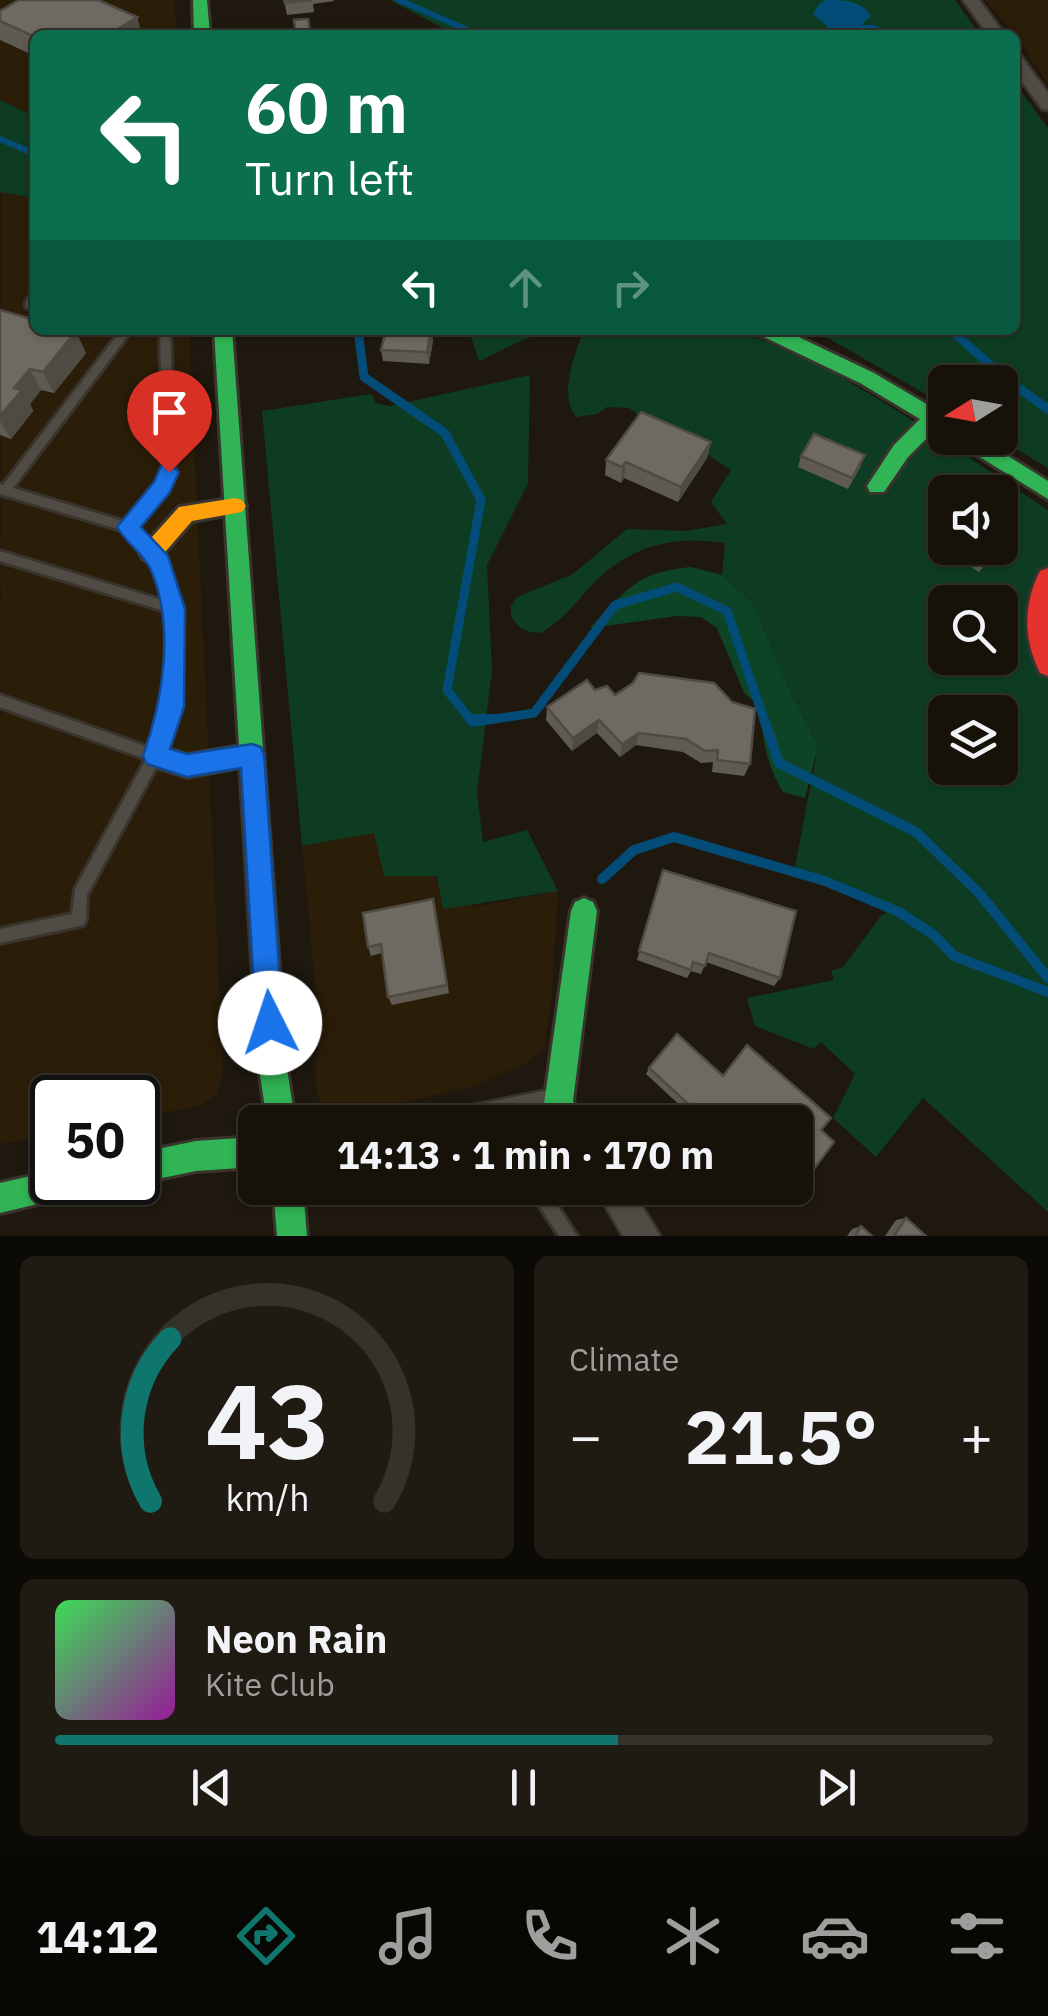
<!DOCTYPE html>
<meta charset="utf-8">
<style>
:root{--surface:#16120a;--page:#1f1b13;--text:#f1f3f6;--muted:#9e9e9c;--line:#35322b;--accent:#0f766e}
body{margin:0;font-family:"IBM Plex Sans",sans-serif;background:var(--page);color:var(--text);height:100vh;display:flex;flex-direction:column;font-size:38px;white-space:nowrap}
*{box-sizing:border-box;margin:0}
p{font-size:32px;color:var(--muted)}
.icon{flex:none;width:55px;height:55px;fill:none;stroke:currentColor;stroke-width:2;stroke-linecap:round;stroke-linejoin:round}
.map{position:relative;height:1236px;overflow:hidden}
.details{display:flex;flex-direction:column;gap:20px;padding:20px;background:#0c0a06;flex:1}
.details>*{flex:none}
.guide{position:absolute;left:30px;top:30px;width:990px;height:305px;border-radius:15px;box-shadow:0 2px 8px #0004,0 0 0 2px var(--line);background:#0b6e4f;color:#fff;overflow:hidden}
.needle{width:65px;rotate:259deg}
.controls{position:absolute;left:928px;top:365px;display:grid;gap:20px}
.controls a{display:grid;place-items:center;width:90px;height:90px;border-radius:15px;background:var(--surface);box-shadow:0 2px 8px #0004,0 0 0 2px var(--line);font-size:50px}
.speed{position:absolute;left:30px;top:1075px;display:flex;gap:20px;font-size:50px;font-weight:700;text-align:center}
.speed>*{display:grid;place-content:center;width:130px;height:130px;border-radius:50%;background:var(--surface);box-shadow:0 2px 8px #0004,0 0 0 2px var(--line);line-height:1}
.speed .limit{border:5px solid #111;border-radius:15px;background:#fff;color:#111}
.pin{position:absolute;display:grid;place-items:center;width:85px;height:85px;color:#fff;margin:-102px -42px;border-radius:50% 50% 50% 0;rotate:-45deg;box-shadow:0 0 10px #0007}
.pin .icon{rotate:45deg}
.me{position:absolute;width:110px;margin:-55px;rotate:356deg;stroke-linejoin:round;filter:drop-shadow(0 0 8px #0008)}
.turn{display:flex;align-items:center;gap:35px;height:210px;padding:0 50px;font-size:45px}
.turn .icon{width:130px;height:130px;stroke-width:2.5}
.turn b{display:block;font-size:70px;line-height:85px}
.lanes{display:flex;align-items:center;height:95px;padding:0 50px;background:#0003;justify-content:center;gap:50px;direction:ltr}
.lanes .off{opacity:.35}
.big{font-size:75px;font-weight:700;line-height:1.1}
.details .tile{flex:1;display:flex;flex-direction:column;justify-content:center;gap:15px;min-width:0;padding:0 35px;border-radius:15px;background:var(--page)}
.details .dial{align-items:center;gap:0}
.dial svg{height:260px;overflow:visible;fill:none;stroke:var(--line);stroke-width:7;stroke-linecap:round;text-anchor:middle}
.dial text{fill:var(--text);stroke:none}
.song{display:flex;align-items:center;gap:30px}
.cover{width:120px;height:120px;border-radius:15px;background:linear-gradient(135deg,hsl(130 70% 55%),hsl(300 70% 35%))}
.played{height:10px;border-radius:5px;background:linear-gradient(90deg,var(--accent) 60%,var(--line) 60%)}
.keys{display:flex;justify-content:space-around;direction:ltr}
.heat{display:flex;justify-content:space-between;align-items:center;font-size:55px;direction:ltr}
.details .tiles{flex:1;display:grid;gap:20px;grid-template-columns:1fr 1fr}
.tile:last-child{grid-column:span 2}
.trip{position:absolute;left:238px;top:1105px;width:575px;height:100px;border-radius:15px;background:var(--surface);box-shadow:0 2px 8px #0004,0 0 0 2px var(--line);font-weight:700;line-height:100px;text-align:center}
.menu{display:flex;height:160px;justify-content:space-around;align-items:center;background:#090704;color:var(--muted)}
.menu .icon{width:70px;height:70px}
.menu .on{color:var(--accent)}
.menu b{font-size:45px;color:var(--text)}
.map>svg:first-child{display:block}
.built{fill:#2b1e08}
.green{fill:#0e3c22;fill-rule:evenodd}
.forest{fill:#0e4426}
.water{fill:#034c78}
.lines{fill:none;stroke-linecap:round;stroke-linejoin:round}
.stream-far2{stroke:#034c78;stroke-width:6}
.stream-far1{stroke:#034c78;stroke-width:9}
.stream{stroke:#034c78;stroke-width:10}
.lane-casing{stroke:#39342d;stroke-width:6}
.street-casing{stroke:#39342d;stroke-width:5}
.fast-casing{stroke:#39342d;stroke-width:6}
.slow-casing{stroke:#39342d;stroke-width:6}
.jam-casing{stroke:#39342d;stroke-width:6}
.lane{fill:#504c45;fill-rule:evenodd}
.street{fill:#504c45;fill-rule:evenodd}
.fast{fill:#30b455;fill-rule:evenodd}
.slow{fill:#ff9f0a;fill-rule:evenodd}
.jam{fill:#e5322d;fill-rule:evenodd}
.wall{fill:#5f5b53}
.shaded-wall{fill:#4e4a44}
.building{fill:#6f6a61;stroke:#4e4a44;stroke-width:2.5}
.route{fill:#1a73e8;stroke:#114b97;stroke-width:2.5}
</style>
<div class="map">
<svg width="1048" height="1236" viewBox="0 0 1048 1236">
<rect width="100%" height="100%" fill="#1e180e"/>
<path class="built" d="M 0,0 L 175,0 L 176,35 L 35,35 L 35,117 L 0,100 Z
M 985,0 L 1048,0 L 1048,84 L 1015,35 Z
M 1,191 L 35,198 L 35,330 L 189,330 L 223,1069 L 217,1093 L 202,1105 L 138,1118 L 138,1098 L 52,1098 L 52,1134 L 0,1144 Z
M 374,833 L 475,907 L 558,891 L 552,995 L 545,1047 L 527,1063 L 474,1086 L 337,1118 L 326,1112 L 317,1094 L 315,1069 L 320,1034 L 302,846 Z"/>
<path class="green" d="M 390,0 L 955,0 L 980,35 L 456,35 Z
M 1015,83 L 1048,128 L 1048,468 L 998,438 L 1000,382 L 945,382 L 945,405 L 826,337 L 822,330 L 1015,330 Z
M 0,100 L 35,117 L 35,198 L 0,192 Z
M 469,330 L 544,330 L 479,361 Z
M 584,330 C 629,330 677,325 722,330 C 806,339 972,461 1048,510 L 1048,1212 L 923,1098 L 876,1157 L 833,1118 L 855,1074 L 821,1042 L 814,1049 L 755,1026 L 747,998 L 834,980 L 831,971 L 843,967 L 881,916 L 889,911 L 794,872 L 818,746 L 792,696 L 753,603 L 722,575 L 725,543 C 669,534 624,548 586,591 C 572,608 560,621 541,633 C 524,633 509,625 511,606 L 517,597 L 573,574 L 627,529 L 686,531 L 727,524 L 711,502 L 731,470 L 695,447 L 667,436 L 629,408 L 607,407 L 597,414 L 576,417 C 558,392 575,355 584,330 ZM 945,492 L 1000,492 L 1000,548 L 945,548 ZM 945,602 L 1000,602 L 1000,658 L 945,658 ZM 945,712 L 1000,712 L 1000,768 L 945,768 Z
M 530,375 L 528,483 L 487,565 L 492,670 L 477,793 L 483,842 L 527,830 L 558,891 L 443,909 L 437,876 L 384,876 L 374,833 L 302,846 L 262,411 L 371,394 L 376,403 L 390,406 Z"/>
<path class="forest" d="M 691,567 L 722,575 L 753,603 L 792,696 L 818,746 L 805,798 L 783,792 C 766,764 762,739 761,707 L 744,693 L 717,628 L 701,617 L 677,616 L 590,628 C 624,591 639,571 691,567 Z"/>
<path class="water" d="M 826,0 C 844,0 861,0 871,16 L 861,25 L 875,25 L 889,35 L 827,35 L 828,27 L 813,14 L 819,4 Z"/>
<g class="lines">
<path class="stream-far2" d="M 399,0 L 479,35
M 0,139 L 35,154"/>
<path class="stream-far1" d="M 358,330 L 364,377 L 445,433 L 481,500 L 447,690 L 472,722
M 951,330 L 1007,380 L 1048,409
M 475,722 L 534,713 L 615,605 L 677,587 L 727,611 L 765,722"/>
<path class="stream" d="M 470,719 L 492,719
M 764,719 L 779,763 L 916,832 L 979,893 L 1048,978
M 602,879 L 634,850 L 674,837 L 825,881 L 899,912 L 934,935 L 954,956 L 1048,992"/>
<defs>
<path id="lane" d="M 35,293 L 35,309 L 26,307 C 24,302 30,295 35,293 Z
M 121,330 L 132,330 L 13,488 L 126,522 L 158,484 L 163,472 L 160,330 L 170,330 L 175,472 L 167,489 L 135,527 L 164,558 L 180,609 L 179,707 L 160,760 L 87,895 L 86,920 L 84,925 L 0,943 L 0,929 L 72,914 L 75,889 L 146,759 L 0,707 L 0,695 L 151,748 L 165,707 L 168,612 L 0,561 L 0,551 L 165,601 L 155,564 L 124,531 L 0,494 L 0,484 L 3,485 Z
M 541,1188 L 547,1190 L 577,1236 L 559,1236 L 533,1196 L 535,1190 Z"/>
<path id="street" d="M 963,0 L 979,0 L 1005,35 L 988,35 Z
M 1015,55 L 1021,56 L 1048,93 L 1048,110 L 1042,109 L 1015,72 Z
M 558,1088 L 569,1093 L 574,1104 L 569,1115 L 558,1120 L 454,1122 L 459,1111 L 470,1106 Z
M 595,1188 L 631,1188 L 660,1236 L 623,1236 Z"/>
<path id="fast" d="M 193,0 L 207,0 L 210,35 L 194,35 Z
M 214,330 L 232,330 L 286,1061 L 295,1122 L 267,1122 L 258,1061 Z
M 758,330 L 784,330 L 874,373 L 945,415 L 945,433 L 936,429 L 908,457 L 884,492 L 870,492 L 867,486 L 894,445 L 920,419 L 860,383 L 760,335 Z
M 954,438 L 979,438 L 1048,481 L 1048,499 L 957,443 Z
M 584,898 L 593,902 L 597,911 L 573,1101 L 584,1122 L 553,1122 L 544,1104 L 571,911 L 575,902 Z
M 255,1137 L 255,1167 L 196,1171 L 138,1183 L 137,1182 L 138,1153 L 196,1141 Z
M 52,1171 L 52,1182 L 87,1182 L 83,1193 L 0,1213 L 0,1183 Z
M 273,1188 L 303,1188 L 307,1236 L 277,1236 Z"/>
<path id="slow" d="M 235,498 L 242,500 L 246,506 L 242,512 L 192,521 L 159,559 L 143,559 L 140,553 L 143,547 L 179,507 Z
M 252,744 L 261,747 L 264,755 L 261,763 L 187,777 L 146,764 L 143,756 L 146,748 L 155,745 L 187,755 Z"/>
<path id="jam" d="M 1048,568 L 1048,676 L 1040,673 C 1023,638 1023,605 1040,571 Z"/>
</defs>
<use href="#lane" class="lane-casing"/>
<use href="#street" class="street-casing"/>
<use href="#fast" class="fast-casing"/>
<use href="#slow" class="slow-casing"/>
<use href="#jam" class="jam-casing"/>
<use href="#lane" class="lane"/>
<use href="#street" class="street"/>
<use href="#fast" class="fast"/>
<use href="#slow" class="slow"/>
<use href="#jam" class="jam"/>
</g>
<path class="wall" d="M 284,0 L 334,0 L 334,1 L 313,4 L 314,12 L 287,15 Z
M 0,11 L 137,17 L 142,35 L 35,35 L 35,56 L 0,40 Z
M 308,19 L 311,35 L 296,35 L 294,20 Z
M 0,310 L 86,353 L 54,393 L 41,390 L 30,404 L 33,411 L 11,439 L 0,435 Z
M 432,330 L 433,341 L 429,364 L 383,361 L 381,350 L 386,333 Z
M 711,442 L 707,458 L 678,502 L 624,478 L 621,483 L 605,475 L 606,460 Z
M 801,456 L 861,466 L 848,489 L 798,467 Z
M 945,498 L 945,521 L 934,514 Z
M 954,548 L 999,548 L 979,572 L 950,554 Z
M 595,690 L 615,695 L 750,764 L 744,776 L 712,772 L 713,762 L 701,763 L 683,752 L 636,745 L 620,757 L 597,733 L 572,751 L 546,720 L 547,707 Z
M 663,870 L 780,978 L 774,986 L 706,962 L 701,974 L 691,971 L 687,978 L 637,960 Z
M 435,908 L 449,993 L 392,1005 L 388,997 L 382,953 L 371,956 L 368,947 Z
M 649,1068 L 722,1075 L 821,1130 L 791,1200 L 784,1203 L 767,1188 L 795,1188 L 795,1122 L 698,1122 L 646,1074 Z
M 906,1218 L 926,1236 L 885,1236 L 896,1220 Z
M 861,1226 L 872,1236 L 847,1236 L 852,1229 Z"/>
<path class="shaded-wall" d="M 137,17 L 142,35 L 108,35 Z
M 432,330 L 433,341 L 429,364 L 427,352 Z
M 76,331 L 86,353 L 54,393 L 43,372 Z
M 30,369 L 41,390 L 30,404 L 33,411 L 11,439 L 0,421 L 0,416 L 14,388 Z
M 711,442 L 707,458 L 678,502 L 681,487 Z
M 626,462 L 624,478 L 621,483 L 622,467 Z
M 599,720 L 597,733 L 572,751 L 573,738 Z
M 639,733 L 636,745 L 620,757 L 622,744 Z"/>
<path class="building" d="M 19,0 L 98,0 L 137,17 L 108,35 L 35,35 L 35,37 L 0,21 L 0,11 Z
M 284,0 L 312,0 L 285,3 Z
M 308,19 L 310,31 L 296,33 L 294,20 Z
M 0,310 L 35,320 L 35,330 L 76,331 L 43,372 L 30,369 L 14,388 L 22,390 L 0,416 Z
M 386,330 L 431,330 L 427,352 L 381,350 Z
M 641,412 L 711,442 L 681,487 L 626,462 L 622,467 L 606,460 Z
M 814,434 L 865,455 L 852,478 L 801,456 Z
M 962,548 L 997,548 L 986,562 Z
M 639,673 L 714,683 L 732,702 L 755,709 L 750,764 L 717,760 L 718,750 L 705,751 L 686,739 L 639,733 L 622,744 L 599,720 L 573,738 L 547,707 L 587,680 L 595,690 L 607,686 L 615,695 L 633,683 Z
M 663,870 L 796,911 L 780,978 L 709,953 L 705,966 L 693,962 L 691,970 L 639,951 Z
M 433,899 L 447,985 L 388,997 L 381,944 L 368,947 L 363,913 Z
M 677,1034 L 723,1076 L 747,1045 L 831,1118 L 821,1130 L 834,1142 L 791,1200 L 778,1188 L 795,1188 L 795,1122 L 708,1122 L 649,1068 Z
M 906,1218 L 926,1236 L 894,1236 Z
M 861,1226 L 872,1236 L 855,1236 Z"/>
<path class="route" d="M 169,463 L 179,472 L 170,492 L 141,527 L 168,556 L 185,609 L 184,707 L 170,749 L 187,754 L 252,744 L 261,747 L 264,755 L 283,1023 L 279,1033 L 270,1037 L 260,1033 L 256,1023 L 241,768 L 187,777 L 147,764 L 143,756 C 163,700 175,627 151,570 C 144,554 126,543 117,527 L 154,482 L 161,466 Z"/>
</svg>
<div class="controls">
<a><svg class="needle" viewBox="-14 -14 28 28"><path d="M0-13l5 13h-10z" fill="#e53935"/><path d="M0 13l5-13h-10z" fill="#9e9e9c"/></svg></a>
<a><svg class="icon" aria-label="sound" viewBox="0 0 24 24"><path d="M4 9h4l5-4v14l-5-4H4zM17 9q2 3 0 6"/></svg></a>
<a><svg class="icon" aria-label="search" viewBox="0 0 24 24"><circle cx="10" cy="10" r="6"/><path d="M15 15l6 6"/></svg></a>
<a><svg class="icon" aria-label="layers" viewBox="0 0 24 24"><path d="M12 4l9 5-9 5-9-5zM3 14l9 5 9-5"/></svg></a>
</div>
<div class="speed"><div class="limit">50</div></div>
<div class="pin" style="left:169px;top:472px;background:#d93025"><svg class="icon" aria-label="arrive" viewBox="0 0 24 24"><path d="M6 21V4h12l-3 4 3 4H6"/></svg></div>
<svg class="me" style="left:270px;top:1023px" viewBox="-20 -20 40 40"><circle r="19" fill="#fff"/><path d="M0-13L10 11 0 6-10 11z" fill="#1a73e8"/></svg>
<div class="trip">14:13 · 1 min · 170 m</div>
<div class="guide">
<div class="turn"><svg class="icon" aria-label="left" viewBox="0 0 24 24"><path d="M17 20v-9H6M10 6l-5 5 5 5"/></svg><div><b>60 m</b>Turn left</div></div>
<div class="lanes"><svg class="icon" aria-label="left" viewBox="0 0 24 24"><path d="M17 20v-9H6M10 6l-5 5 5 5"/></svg><svg class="icon off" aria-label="ahead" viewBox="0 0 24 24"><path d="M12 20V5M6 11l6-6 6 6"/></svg><svg class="icon off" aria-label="right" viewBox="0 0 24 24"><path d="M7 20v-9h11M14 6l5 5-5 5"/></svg></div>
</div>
</div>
<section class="details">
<div class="tiles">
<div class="tile dial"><svg viewBox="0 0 100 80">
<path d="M14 69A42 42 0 1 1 86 69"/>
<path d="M14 69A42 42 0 0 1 20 19" stroke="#0f766e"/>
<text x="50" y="56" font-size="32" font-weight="700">43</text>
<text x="50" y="72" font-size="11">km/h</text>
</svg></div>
<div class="tile"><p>Climate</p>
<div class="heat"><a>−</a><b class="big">21.5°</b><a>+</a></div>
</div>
<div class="tile">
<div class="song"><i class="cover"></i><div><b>Neon Rain</b><p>Kite Club</p></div></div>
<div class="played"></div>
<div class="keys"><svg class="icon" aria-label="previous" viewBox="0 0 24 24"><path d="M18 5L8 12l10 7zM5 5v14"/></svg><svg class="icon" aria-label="pause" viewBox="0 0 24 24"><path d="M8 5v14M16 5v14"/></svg><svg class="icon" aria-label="next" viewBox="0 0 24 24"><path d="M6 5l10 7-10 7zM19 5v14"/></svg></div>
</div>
</div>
</section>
<nav class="menu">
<b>14:12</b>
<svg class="icon on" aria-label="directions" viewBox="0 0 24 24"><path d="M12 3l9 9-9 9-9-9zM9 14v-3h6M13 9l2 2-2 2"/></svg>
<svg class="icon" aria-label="music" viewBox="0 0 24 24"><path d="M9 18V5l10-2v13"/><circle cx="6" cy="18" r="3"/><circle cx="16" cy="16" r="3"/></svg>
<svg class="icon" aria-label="phone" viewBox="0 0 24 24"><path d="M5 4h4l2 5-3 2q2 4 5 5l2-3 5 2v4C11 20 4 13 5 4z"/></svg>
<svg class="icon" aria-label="climate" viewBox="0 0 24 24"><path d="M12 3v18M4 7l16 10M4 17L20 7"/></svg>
<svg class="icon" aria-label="car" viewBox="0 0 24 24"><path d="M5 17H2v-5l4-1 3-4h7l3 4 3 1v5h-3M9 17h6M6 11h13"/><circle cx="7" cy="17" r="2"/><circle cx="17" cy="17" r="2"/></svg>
<svg class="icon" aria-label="filters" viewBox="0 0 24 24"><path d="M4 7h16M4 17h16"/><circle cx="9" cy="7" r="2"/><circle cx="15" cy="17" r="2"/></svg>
</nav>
